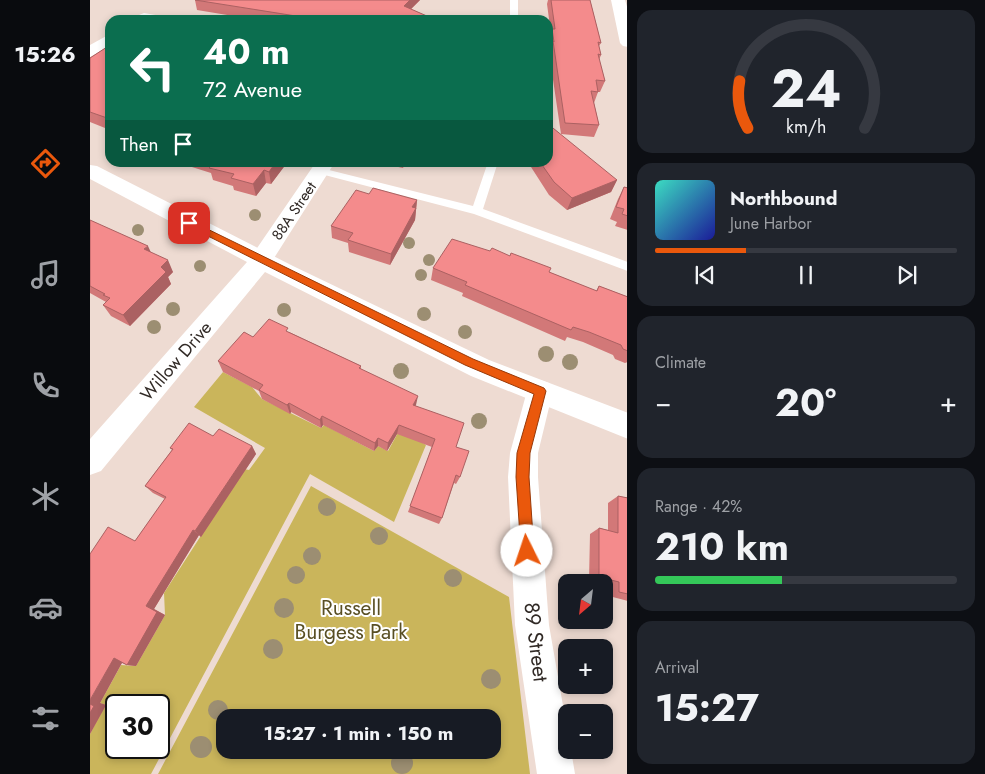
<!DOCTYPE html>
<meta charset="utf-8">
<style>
:root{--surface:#171b24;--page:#20242c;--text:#f1f3f6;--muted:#9ea1a6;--line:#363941;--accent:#ea580c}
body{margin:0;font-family:Jost,sans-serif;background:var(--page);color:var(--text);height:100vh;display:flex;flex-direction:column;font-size:19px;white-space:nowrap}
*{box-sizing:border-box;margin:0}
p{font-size:16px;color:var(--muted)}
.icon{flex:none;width:28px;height:28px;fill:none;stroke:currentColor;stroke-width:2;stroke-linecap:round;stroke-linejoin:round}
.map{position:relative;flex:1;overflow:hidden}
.sheet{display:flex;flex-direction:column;gap:10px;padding:10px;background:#0d0f14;width:358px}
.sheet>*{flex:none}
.top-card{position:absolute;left:15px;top:15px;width:448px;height:152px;border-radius:15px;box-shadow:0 2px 8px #0003;background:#0b6e4f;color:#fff;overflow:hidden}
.needle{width:32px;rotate:208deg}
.buttons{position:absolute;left:468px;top:574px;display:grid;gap:10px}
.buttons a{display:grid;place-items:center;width:55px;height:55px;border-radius:10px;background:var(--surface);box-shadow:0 2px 8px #0003;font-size:25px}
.speed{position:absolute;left:15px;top:694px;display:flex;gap:10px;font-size:25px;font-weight:700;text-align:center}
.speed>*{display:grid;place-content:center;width:65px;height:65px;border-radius:50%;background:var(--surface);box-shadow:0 2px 8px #0003;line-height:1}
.speed .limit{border:2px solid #111;border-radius:8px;background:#fff;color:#111}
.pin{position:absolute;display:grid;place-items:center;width:42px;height:42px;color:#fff;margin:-21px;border-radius:10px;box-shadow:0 2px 8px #0006}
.me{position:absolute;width:55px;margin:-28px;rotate:356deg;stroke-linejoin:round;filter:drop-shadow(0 0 4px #0008)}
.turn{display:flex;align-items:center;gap:18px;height:105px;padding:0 15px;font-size:22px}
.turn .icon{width:65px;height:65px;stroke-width:2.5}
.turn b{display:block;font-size:35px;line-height:42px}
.then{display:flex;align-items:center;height:48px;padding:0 15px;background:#0003;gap:10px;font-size:19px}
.big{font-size:38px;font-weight:700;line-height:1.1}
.sheet .tile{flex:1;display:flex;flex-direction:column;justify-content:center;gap:8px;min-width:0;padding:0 18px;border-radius:15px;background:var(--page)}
.sheet .dial{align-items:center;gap:0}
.dial svg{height:130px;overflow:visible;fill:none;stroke:var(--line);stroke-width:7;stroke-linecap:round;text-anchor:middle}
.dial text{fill:var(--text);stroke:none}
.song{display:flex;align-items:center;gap:15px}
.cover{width:60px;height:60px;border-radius:8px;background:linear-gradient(135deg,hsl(170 70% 55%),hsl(240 70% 35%))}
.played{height:5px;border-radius:2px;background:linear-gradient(90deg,var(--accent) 30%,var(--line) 30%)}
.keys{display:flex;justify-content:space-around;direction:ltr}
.heat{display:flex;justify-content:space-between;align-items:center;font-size:28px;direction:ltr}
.charge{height:8px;border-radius:4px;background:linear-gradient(90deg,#34c759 42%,var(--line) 0)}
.trip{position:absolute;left:126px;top:709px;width:285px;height:50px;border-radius:15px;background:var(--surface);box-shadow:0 2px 8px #0003;font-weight:700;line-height:50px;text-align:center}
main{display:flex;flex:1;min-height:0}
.tab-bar{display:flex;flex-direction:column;width:90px;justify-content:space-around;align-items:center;background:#090b0e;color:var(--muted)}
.tab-bar .icon{width:35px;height:35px}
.tab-bar .selected{color:var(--accent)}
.tab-bar b{font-size:22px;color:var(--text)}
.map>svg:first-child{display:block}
.green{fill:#cab55b;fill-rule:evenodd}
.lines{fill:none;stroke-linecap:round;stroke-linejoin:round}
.lane{fill:#fff;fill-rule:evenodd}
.street{fill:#fff;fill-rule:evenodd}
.secondary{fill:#fff;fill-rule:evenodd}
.tree{fill:#9c8e72}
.wall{fill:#d27878}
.shaded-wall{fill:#ab6162}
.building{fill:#f48b8c;stroke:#ab6162}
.route{fill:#ea580c;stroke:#983908}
.labels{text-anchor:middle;stroke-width:4;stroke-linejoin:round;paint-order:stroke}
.far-street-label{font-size:15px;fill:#312a26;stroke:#fff}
.street-label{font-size:18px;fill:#312a26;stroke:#fff}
.near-park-label{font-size:21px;fill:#594f24;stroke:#fff}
.near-street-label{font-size:21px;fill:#312a26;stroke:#fff}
</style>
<main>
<nav class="tab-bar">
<b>15:26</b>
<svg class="icon selected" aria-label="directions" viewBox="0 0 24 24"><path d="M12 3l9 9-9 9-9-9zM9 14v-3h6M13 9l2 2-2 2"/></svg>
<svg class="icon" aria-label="music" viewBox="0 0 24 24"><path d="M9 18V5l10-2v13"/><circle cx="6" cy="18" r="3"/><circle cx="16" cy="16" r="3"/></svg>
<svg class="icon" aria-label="phone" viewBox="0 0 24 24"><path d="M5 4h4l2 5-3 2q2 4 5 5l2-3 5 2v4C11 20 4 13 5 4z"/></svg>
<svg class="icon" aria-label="climate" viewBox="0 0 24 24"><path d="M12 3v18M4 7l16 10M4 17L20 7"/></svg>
<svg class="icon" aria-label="car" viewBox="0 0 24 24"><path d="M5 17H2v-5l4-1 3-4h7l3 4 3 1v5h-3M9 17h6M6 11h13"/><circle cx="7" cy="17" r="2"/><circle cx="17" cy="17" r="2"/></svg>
<svg class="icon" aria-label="filters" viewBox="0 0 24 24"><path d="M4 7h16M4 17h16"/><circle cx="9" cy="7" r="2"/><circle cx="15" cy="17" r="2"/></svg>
</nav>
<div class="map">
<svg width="538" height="774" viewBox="0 0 538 774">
<rect width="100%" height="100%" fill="#eedbd2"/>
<path class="green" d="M 133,372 L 162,387 L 172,399 L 231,428 L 234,425 L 284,451 L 288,446 L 298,451 L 310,429 L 336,445 L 304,522 L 220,474 L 61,774 L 0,774 L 0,734 L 15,705 L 10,703 L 31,665 L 46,666 L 75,615 L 74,593 L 154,469 L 159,470 L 175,448 L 104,407 ZM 26,705 L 69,705 L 69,748 L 26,748 Z
M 221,486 L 419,597 L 440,774 L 68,774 ZM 135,718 L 402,718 L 402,750 L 135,750 Z"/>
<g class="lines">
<path class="lane" d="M 420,0 L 428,0 L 428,20 L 420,20 Z
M 398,162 L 408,162 L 393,209 L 538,262 L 538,271 L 384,214 L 227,173 L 226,171 L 231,168 L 383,206 Z"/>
<path class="street" d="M 521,0 L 535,0 L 538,10 L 538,47 L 533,46 L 530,43 Z
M 54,13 L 77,17 L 79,20 L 42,20 L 44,17 Z
M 20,34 L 20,46 L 0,57 L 0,45 Z
M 226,162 L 245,162 L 179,266 L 171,268 L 163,266 L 160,260 L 163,254 Z
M 450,380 L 459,383 L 463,391 L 448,453 L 448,477 L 459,625 L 476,723 L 476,750 L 481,750 L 485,774 L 447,774 L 425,625 L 418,477 L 420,453 L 437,391 L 441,383 Z"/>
<path class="secondary" d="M 0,165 L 7,166 L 203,266 L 399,360 L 538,413 L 538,439 L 381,376 L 175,272 L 11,471 L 0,475 L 0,439 L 157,262 L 0,179 Z"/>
</g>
<g class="tree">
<circle cx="165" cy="215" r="6"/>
<circle cx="48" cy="230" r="6"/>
<circle cx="319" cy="243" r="6"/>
<circle cx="339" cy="260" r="6"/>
<circle cx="110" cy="266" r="6"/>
<circle cx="331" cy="275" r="6"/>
<circle cx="83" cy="309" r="7"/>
<circle cx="194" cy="310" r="7"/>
<circle cx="334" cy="314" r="7"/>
<circle cx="64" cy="327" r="7"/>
<circle cx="375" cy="332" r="7"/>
<circle cx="456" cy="354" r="8"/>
<circle cx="480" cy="362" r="8"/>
<circle cx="311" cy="371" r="8"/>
<circle cx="389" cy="421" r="8"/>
<circle cx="237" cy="507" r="9"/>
<circle cx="289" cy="536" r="9"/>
<circle cx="222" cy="556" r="9"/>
<circle cx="206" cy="575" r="9"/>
<circle cx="363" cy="578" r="9"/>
<circle cx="194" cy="608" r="10"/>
<circle cx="183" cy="649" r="10"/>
<circle cx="401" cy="679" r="10"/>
<circle cx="128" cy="710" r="10"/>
<circle cx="111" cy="747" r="11"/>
<circle cx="312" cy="763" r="11"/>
</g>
<path class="wall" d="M 105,0 L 330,0 L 321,9 L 346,20 L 167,20 L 107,10 Z
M 458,0 L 500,0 L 511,43 L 509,46 L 511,55 L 509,60 L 515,81 L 510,92 L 508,92 L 504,103 L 509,125 L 504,137 L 471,134 L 459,52 L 460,49 L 459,40 L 461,34 L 457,4 Z
M 20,45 L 20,130 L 0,122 L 0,58 Z
M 86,162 L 197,162 L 181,184 L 176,183 L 166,196 L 144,190 L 143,186 L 123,180 L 121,173 Z
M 289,162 L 321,162 L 319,165 L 315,164 L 313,168 L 289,163 Z
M 442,162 L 458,162 L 527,180 L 521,192 L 477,210 L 459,195 L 441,167 Z
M 534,187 L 538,188 L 538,230 L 525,226 L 527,222 L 520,219 L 528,199 Z
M 279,194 L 327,200 L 325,220 L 300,265 L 259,252 L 258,243 L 242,238 L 241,226 Z
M 0,220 L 61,253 L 83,272 L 78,277 L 81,284 L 40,326 L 21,316 L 13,305 L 16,302 L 0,293 Z
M 343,268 L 459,272 L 506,291 L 509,286 L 538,297 L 538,362 L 535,363 L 525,359 L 523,355 L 493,342 L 477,337 L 475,341 L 372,296 L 373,293 L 341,280 Z
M 199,332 L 271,366 L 271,369 L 326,406 L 366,447 L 370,477 L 366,484 L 364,483 L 352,518 L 349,524 L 318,512 L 342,447 L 307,434 L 297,451 L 288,446 L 284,451 L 233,425 L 231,428 L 201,412 L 200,414 L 172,399 L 169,391 L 133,372 L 128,361 L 163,337 Z
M 123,436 L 162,446 L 166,454 L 111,537 L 109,535 L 64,609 L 75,615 L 46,666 L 37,665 L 32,663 L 10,703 L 16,705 L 0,734 L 45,541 L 75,499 L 63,493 L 55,486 L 82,450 L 80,448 Z
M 528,496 L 538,498 L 538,601 L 519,596 L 519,586 L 514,585 L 514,582 L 505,582 L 499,581 L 500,534 L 509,528 L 518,530 L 518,503 Z"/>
<path class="shaded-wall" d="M 320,0 L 330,0 L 314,16 L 314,6 Z
M 186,162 L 197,163 L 181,184 L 179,172 Z
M 174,170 L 176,183 L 166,196 L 163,184 Z
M 527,180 L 521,192 L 477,210 L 482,198 Z
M 327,200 L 325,220 L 300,265 L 301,254 L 322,207 Z
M 58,246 L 63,257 L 54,249 Z
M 78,260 L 83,272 L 78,277 L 81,284 L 40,326 L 33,315 L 71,267 Z
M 328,396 L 326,405 L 321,414 L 323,405 Z
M 199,403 L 201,412 L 200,414 L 197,405 Z
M 232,416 L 233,425 L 231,428 L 230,420 Z
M 309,425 L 307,434 L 297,451 L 298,443 Z
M 288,438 L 288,446 L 284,451 L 285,443 Z
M 162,446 L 166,454 L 111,537 L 105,531 Z
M 103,530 L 109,535 L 64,609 L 75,615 L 46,666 L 37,665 L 56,606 Z
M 24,658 L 34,659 L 10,703 L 16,705 L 0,734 L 0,700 Z"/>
<path class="building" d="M 105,0 L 320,0 L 314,6 L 346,20 L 231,20 Z
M 461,0 L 500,0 L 511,43 L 508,42 L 511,55 L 508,54 L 515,81 L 506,80 L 508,92 L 501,91 L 509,125 L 475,123 L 463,41 L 464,42 L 462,29 L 465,29 Z
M 20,45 L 20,119 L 0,112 L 0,58 Z
M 458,124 L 527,180 L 482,198 L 464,182 L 450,162 L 458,162 Z
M 122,162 L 186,162 L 179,172 L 174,170 L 163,184 L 141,178 L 144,174 L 119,168 L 124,163 Z
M 534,187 L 538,188 L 538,216 L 532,214 L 534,209 L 526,207 Z
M 283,188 L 327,200 L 322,207 L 326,208 L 301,254 L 258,240 L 263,233 L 241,226 L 266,190 L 279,194 Z
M 0,220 L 58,246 L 54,249 L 78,260 L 71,267 L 76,272 L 33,315 L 13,305 L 20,298 L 13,295 L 15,294 L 0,286 Z
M 362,239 L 400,251 L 402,248 L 420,256 L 421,253 L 461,268 L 459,272 L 507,291 L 509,286 L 538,297 L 538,351 L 533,349 L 531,345 L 499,332 L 483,327 L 481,330 L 375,285 L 377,282 L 343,268 Z
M 179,319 L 198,328 L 196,331 L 271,366 L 269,368 L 328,396 L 323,405 L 374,423 L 366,447 L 379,451 L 370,477 L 366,475 L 352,518 L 320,506 L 345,439 L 309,425 L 298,443 L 288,438 L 285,443 L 232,416 L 230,420 L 199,403 L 197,405 L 169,390 L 173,385 L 128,361 L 154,332 L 163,337 Z
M 99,423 L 123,436 L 129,429 L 162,446 L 105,531 L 103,530 L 56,606 L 67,612 L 37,665 L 24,658 L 0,700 L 0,554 L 18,527 L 45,541 L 76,497 L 55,486 L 83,449 L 80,448 Z
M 528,496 L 538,498 L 538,594 L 529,592 L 529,582 L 509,577 L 509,528 L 528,533 Z
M 0,704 L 4,706 L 0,713 Z"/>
<path class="route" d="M 99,220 L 383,359 L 454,388 L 456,391 L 440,453 L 439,477 L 444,551 L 442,556 L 437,558 L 433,556 L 431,551 L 426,477 L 427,453 L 444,394 L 375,365 L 96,225 L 94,223 Z"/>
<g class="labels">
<g class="far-street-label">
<text transform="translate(204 211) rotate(-56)" y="5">88A Street</text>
</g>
<g class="street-label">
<text transform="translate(86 361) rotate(-49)" y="6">Willow Drive</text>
</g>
<g class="near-park-label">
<text x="261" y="615">Russell<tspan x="261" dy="24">Burgess Park</tspan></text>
</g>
<g class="near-street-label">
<text transform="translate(446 642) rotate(83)" y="7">89 Street</text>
</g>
</g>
</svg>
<div class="buttons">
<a><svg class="needle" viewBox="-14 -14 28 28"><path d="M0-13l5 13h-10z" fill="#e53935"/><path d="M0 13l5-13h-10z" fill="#9ea1a6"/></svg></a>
<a>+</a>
<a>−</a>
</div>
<div class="speed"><div class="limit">30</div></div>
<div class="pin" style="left:99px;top:223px;background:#d93025"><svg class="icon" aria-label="arrive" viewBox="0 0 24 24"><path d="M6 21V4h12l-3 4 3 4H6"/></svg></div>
<svg class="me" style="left:437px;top:551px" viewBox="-20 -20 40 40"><circle r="19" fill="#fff"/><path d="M0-13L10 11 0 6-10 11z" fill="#ea580c"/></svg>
<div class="trip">15:27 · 1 min · 150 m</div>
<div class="top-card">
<div class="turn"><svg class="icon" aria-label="left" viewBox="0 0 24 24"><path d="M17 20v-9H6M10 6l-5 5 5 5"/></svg><div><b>40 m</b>72 Avenue</div></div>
<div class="then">Then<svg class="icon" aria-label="arrive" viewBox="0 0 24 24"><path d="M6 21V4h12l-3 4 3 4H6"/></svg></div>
</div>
</div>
<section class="sheet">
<div class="tile dial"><svg viewBox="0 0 100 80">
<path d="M14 69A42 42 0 1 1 86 69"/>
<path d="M14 69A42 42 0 0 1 9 40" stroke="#ea580c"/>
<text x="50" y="56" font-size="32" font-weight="700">24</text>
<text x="50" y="72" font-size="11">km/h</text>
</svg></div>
<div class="tile">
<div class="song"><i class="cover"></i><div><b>Northbound</b><p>June Harbor</p></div></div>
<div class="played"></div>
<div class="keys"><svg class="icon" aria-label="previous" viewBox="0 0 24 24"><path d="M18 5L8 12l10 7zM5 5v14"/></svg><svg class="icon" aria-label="pause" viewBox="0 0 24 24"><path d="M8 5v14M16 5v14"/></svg><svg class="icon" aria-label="next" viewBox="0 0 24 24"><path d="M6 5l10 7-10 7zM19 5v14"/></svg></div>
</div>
<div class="tile"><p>Climate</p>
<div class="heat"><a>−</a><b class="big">20°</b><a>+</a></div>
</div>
<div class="tile"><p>Range · 42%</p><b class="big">210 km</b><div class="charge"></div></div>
<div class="tile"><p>Arrival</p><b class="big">15:27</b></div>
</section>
</main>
